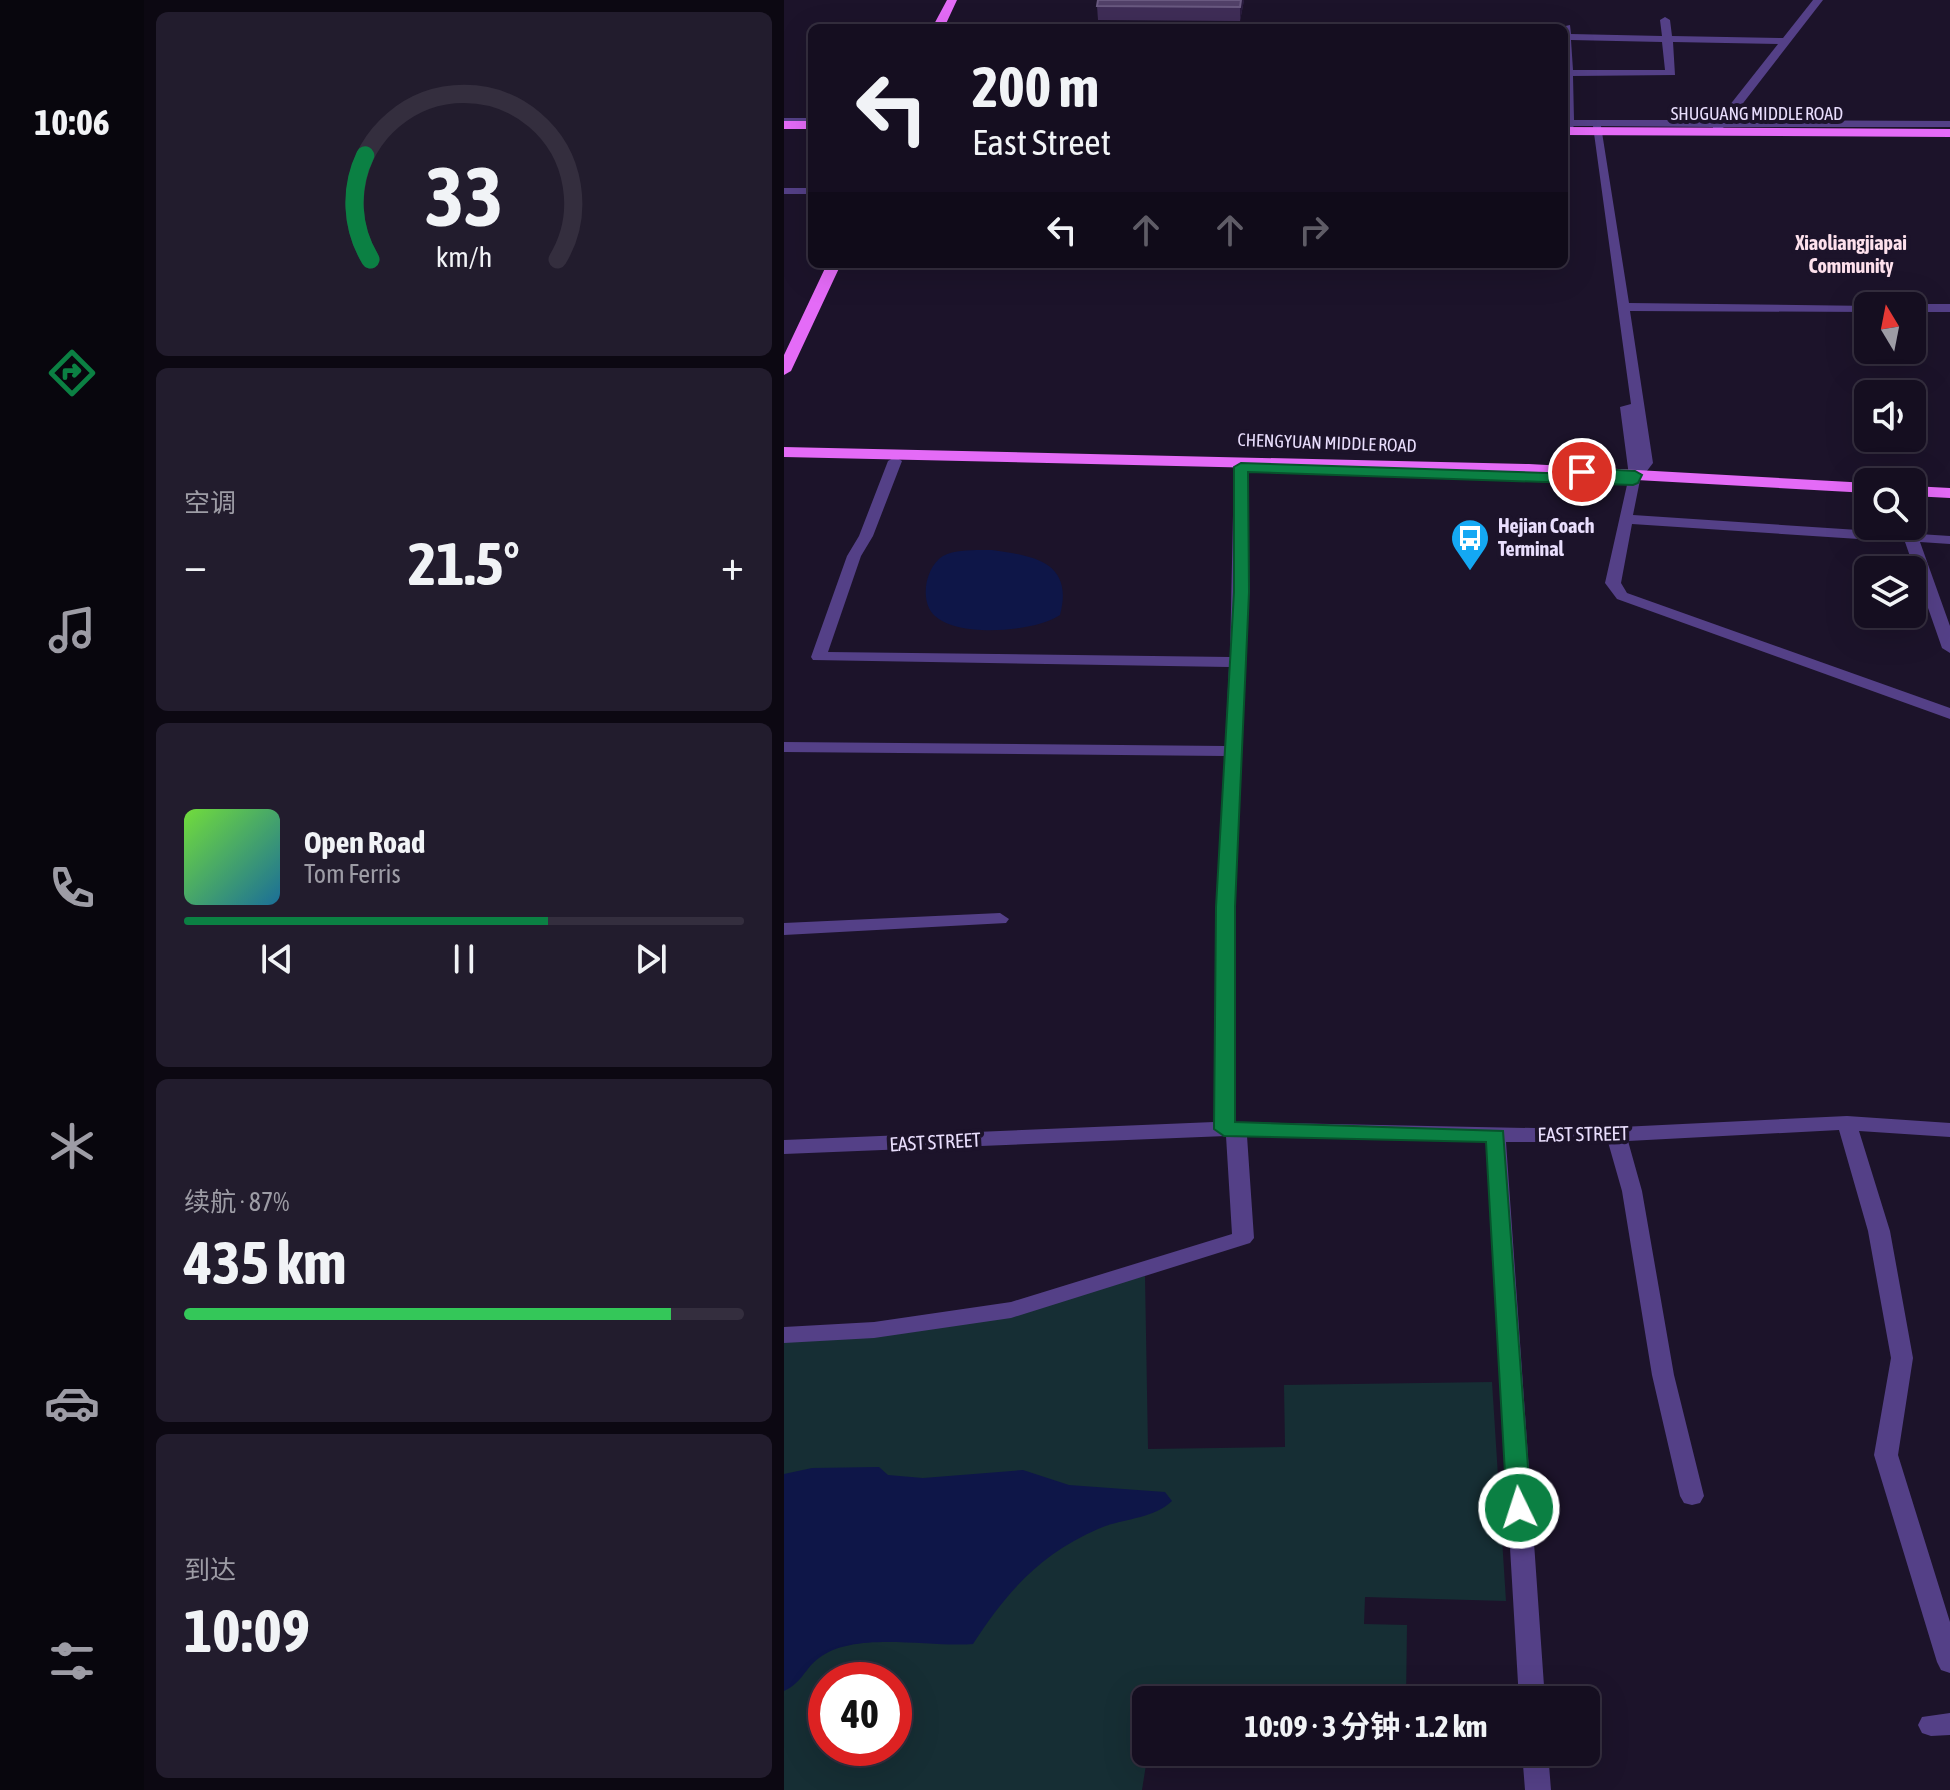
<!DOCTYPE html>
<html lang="zh">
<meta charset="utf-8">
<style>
:root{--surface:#150e20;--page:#221c2d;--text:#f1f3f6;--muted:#9d9ca5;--line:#342e3e;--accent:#0b8043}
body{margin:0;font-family:"Asap Condensed","Noto Sans SC",sans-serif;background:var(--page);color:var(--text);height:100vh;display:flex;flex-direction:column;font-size:30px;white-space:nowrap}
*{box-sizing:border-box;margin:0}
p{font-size:26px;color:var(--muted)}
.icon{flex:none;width:44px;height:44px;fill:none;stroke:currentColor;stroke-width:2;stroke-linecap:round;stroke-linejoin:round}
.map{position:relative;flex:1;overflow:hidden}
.sheet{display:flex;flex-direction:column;gap:12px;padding:12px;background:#0c0812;width:640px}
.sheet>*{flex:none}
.hud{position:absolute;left:24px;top:24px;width:760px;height:244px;border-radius:12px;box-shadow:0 8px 32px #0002,0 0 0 2px var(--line);background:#150e20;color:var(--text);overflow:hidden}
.needle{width:52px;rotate:350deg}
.tools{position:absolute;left:1070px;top:292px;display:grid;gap:16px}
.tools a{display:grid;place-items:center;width:72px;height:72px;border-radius:12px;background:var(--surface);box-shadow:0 8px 32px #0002,0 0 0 2px var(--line);font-size:40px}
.speed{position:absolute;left:24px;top:1662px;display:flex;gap:16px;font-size:40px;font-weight:700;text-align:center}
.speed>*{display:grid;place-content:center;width:104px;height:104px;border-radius:50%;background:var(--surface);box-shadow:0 8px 32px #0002,0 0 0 2px var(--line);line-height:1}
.speed .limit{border:12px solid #d22;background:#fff;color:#111}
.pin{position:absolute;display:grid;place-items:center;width:68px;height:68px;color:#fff;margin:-34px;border:4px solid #fff;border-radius:50%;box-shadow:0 2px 8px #0007}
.me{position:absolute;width:88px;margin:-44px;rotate:356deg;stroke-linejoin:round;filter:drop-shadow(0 0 6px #0008)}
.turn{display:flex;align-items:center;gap:28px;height:168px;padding:0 32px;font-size:36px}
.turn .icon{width:104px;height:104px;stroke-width:2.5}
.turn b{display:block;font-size:56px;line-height:68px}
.lanes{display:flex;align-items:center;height:76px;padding:0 32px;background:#0003;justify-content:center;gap:40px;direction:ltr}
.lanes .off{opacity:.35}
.big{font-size:60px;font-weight:700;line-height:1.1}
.sheet .widget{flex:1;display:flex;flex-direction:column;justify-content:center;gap:12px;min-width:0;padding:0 28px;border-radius:12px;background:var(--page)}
.sheet .dial{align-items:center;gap:0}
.dial svg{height:208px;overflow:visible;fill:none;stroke:var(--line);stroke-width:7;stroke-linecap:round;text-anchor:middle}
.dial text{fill:var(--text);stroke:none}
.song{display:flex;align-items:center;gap:24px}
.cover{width:96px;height:96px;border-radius:12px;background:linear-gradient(135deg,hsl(100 70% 55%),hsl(200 70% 35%))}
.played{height:8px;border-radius:4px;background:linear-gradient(90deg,var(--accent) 65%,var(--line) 65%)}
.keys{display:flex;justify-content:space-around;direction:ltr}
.heat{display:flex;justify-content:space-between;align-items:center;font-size:44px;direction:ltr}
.charge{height:12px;border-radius:6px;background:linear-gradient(90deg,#34c759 87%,var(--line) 0)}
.trip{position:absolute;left:348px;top:1686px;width:468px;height:80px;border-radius:12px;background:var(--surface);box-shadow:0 8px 32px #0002,0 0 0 2px var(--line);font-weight:700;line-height:80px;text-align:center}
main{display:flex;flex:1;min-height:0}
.tabs{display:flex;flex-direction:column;width:144px;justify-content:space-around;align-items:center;background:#08060d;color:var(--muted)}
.tabs .icon{width:56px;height:56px}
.tabs .on{color:var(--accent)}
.tabs b{font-size:36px;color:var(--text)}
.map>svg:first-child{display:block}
.green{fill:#162e34;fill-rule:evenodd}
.water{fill:#0e1648}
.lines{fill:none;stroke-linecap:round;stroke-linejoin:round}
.minor{fill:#544087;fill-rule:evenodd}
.major{fill:#e46bf7;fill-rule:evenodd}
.wall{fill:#3f2d57}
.shaded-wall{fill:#291b3d}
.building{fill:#514068;stroke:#695980;stroke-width:2}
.route{fill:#0b8043;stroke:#07532c;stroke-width:2}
.labels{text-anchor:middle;stroke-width:8;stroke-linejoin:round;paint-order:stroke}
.far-street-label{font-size:18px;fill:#e9defd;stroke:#1c132a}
.far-quarter-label{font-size:20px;font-weight:bold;fill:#fde0ec;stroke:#1c132a}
.poi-label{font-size:20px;font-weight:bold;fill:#e9defd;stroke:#1c132a;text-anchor:start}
.street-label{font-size:20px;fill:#e9defd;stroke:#1c132a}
</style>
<main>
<nav class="tabs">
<b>10:06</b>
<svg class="icon on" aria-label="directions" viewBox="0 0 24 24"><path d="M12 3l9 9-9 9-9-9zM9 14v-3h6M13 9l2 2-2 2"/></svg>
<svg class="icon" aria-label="music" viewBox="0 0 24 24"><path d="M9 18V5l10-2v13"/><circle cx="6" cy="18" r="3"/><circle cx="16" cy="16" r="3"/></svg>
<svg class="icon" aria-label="phone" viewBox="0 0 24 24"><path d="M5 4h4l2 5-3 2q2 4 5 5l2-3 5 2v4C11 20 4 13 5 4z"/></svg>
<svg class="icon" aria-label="climate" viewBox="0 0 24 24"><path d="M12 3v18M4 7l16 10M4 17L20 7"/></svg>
<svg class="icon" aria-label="car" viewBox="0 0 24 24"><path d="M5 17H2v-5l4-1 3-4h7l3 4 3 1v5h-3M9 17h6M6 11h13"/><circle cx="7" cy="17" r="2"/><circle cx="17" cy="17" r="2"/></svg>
<svg class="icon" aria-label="filters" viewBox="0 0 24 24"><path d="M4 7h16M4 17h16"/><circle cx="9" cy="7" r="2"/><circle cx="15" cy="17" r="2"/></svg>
</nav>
<section class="sheet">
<div class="widget dial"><svg viewBox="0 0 100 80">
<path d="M14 69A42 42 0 1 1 86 69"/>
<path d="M14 69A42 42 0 0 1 12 29" stroke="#0b8043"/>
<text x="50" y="56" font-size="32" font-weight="700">33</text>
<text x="50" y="72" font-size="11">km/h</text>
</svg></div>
<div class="widget"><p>空调</p>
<div class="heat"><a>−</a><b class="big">21.5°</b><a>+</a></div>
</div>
<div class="widget">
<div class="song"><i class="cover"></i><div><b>Open Road</b><p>Tom Ferris</p></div></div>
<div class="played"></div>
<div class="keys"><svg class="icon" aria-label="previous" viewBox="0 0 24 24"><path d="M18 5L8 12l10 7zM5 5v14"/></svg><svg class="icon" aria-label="pause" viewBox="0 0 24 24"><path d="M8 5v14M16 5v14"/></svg><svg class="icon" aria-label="next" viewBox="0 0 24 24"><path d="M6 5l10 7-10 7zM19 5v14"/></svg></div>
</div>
<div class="widget"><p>续航 · 87%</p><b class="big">435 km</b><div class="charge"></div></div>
<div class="widget"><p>到达</p><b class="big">10:09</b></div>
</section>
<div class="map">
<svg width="1166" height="1790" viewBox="0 0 1166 1790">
<rect width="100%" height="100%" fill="#1c132a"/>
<path class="green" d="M 361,1276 L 364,1449 L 501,1447 L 500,1385 L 708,1382 L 722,1601 L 581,1597 L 580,1624 L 623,1625 L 622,1700 L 362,1700 L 364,1752 L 358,1790 L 0,1790 L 0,1340 L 129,1332 ZM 42,1680 L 110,1680 L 110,1748 L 42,1748 Z"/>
<path class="water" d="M 208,550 C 250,556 290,562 276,615 C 251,632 175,638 151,616 C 135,602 141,567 159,556 C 171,549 194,550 208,550 Z
M 95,1467 L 104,1475 L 139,1478 L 239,1470 L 285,1485 L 381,1492 L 388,1501 C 368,1520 338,1518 314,1529 C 256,1554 222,1593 189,1644 C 148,1648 71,1630 35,1658 C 20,1669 19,1682 0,1691 L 0,1474 L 28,1468 Z"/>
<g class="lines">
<path class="minor" d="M 1029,0 L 1039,0 L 946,120 L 1166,121 L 1166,127 L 940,127 L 933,132 L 929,131 L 929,127 L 817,126 L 845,303 L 1089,306 L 1084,306 L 1084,312 L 846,311 L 869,463 L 856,480 L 849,515 L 1120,533 L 1122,526 L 1132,526 L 1135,534 L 1166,536 L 1166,544 L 1136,542 L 1166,626 L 1166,653 L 1158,648 L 1121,542 L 848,524 L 837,583 L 843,593 L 1166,708 L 1166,719 L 833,599 L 821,583 L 845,476 L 836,407 L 847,404 L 809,126 L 790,126 L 785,131 L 780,129 L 780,28 L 777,27 L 786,25 L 787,34 L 878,36 L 876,20 L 881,17 L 886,20 L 888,36 L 999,38 ZM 787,40 L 878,42 L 881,70 L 789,70 ZM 889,42 L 994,44 L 934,120 L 790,120 L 789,76 L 891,75 Z
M 0,118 L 28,118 L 28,124 L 0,124 Z
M 0,188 L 28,188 L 28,194 L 0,194 Z
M 1128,304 L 1166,304 L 1166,312 L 1128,312 L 1128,306 L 1123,306 Z
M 111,457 L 118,461 L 89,536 L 77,556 L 44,652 L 446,657 L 450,467 L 457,463 L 464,467 L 465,592 L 451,907 L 450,1122 L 796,1129 L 1063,1116 L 1166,1123 L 1166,1137 L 1075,1131 L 1106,1231 L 1129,1358 L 1114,1455 L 1166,1622 L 1166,1673 L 1157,1670 L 1153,1662 L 1090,1455 L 1107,1358 L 1084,1231 L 1055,1130 L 844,1141 L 858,1191 L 890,1375 L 920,1496 L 916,1503 L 908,1505 L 900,1503 L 896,1496 L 868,1375 L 838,1191 L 824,1142 L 722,1142 L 761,1700 L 735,1700 L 702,1141 L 463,1136 L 470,1238 L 466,1243 L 227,1318 L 90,1338 L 0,1343 L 0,1327 L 90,1322 L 227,1302 L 448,1234 L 442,1136 L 0,1154 L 0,1140 L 430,1122 L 433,907 L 441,756 L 0,752 L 0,742 L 441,746 L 445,667 L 29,660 L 27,657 L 63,556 L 75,536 L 104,461 Z
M 216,913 L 225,919 L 222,923 L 0,935 L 0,923 Z
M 1166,1713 L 1166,1735 L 1147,1736 L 1138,1733 L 1134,1725 L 1138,1717 Z
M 738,1752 L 764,1752 L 767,1790 L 741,1790 Z"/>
<path class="major" d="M 163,0 L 173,0 L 160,28 L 148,28 Z
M 0,121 L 28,121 L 28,129 L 0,129 Z
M 780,127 L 1166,129 L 1166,137 L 780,135 Z
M 43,264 L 57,264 L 7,371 L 0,375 L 0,355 Z
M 0,447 L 745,464 L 1084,483 L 1084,493 L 745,474 L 0,457 Z
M 1128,486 L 1166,488 L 1166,498 L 1128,496 Z"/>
</g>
<path class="wall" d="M 460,0 L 456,21 L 314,20 L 313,6 Z"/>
<path class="shaded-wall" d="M 457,0 L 460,0 L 456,21 L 456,7 Z"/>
<path class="building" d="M 314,0 L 457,0 L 456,7 L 313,6 Z"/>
<path class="route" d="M 457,463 L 792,474 L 793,469 L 798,468 L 851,471 L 858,475 L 854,483 L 849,485 L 464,472 L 465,592 L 451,907 L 451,1122 L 719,1131 L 747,1508 L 744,1515 L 735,1517 L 727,1515 L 723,1508 L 702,1142 L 440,1136 L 430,1129 L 432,907 L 450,592 L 450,467 Z"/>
<defs>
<symbol id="bus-pin" viewBox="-11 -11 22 30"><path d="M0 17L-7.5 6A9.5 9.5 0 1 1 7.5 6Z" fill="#14a8f3" stroke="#1c132a"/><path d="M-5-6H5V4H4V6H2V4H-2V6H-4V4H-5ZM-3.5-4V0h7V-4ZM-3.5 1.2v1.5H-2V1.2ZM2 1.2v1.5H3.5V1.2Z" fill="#fff"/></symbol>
</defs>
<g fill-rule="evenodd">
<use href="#bus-pin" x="664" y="516" width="44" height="60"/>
</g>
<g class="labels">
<g class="far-street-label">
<text x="973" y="120">SHUGUANG MIDDLE ROAD</text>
<text transform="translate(543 443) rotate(2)" y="6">CHENGYUAN MIDDLE ROAD</text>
</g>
<g class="far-quarter-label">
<text x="1067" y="250">Xiaoliangjiapai<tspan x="1067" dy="23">Community</tspan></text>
</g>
<g class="poi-label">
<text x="714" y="533">Hejian Coach<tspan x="714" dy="23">Terminal</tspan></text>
</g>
<g class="street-label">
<text transform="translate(799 1134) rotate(-1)" y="7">EAST STREET</text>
<text transform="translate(151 1142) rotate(-3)" y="7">EAST STREET</text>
</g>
</g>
</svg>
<div class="tools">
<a><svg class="needle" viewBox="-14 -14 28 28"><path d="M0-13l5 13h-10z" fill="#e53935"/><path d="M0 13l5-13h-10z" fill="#9d9ca5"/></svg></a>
<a><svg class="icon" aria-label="sound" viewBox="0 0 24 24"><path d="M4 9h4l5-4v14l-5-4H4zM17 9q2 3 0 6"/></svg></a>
<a><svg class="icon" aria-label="search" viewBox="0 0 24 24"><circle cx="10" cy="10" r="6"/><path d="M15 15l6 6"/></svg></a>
<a><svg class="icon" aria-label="layers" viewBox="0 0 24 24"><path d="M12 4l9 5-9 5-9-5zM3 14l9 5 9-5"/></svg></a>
</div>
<div class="speed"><div class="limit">40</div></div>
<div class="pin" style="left:798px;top:472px;background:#d93025"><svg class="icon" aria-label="arrive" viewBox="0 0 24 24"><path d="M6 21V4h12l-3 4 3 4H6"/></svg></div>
<svg class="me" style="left:735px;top:1508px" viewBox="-20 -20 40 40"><circle r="17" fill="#0b8043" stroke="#fff" stroke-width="3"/><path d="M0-11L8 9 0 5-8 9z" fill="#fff"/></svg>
<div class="trip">10:09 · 3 分钟 · 1.2 km</div>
<div class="hud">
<div class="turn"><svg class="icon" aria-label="left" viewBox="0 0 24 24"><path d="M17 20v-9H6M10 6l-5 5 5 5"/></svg><div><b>200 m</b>East Street</div></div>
<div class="lanes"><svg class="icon" aria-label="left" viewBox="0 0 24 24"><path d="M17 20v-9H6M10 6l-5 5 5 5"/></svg><svg class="icon off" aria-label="ahead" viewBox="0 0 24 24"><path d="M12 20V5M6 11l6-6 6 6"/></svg><svg class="icon off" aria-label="ahead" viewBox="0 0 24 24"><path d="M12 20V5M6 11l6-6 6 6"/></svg><svg class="icon off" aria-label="right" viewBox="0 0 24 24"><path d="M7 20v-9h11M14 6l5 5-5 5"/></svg></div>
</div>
</div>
</main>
